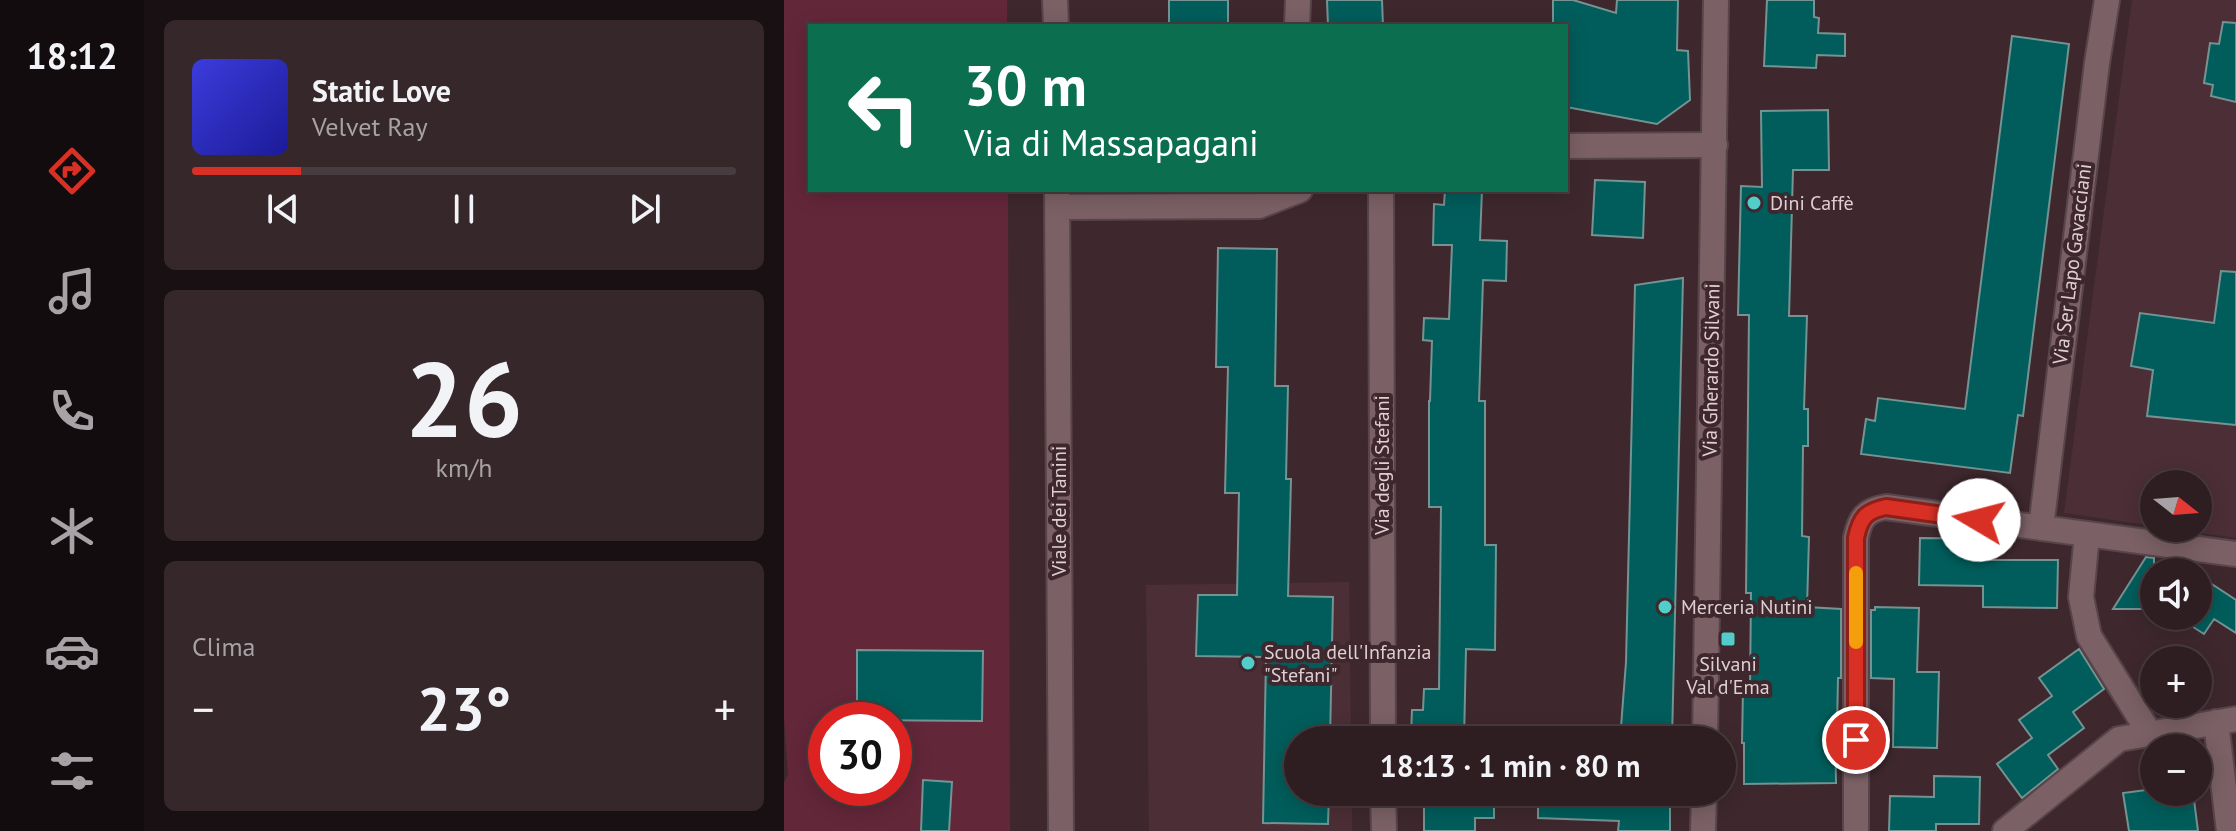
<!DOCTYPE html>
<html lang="it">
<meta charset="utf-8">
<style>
:root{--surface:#2e1e22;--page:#36272a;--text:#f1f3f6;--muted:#a7a2a5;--line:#493c40;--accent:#d93025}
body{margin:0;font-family:"PT Sans",sans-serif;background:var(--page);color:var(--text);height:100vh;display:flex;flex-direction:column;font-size:30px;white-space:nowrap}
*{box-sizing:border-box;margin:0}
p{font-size:26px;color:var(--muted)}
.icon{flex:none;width:44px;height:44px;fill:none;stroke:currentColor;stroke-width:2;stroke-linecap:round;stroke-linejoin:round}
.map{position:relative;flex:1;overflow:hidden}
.panel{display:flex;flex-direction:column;gap:20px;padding:20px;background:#191013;width:640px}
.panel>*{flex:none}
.top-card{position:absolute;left:24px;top:24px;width:760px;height:168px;border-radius:0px;box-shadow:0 4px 20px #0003,0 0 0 2px var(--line);background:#0b6e4f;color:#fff;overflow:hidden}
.needle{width:52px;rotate:107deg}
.controls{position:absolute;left:1356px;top:470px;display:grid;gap:16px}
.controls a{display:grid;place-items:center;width:72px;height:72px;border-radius:50%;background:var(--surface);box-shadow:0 4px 20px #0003,0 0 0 2px var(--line);font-size:40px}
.speed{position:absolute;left:24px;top:702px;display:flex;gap:16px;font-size:40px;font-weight:700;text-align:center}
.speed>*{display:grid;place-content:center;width:104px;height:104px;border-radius:50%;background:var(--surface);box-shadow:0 4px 20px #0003,0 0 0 2px var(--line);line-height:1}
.speed .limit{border:12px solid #d22;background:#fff;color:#111}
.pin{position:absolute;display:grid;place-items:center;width:68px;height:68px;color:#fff;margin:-34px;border:4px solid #fff;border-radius:50%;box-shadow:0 2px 8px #0007}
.me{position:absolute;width:88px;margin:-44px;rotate:278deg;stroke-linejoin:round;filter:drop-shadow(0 0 6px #0008)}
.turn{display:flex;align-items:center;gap:28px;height:168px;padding:0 24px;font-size:36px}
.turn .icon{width:104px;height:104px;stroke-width:2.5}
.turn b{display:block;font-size:56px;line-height:68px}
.big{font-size:60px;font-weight:700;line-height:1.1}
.panel .card{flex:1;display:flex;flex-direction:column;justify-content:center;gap:12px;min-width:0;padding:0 28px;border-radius:12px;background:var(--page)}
.panel .dial{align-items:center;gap:0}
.dial b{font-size:104px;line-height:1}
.song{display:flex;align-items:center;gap:24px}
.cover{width:96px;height:96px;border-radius:12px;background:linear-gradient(135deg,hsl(240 70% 55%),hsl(240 70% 35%))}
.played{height:8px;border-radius:4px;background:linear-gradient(90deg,var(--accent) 20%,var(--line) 20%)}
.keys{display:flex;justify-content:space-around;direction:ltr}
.heat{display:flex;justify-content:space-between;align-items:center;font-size:44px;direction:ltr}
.trip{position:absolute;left:500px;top:726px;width:452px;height:80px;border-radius:40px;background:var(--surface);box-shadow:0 4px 20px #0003,0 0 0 2px var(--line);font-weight:700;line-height:80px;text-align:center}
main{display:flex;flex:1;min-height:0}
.menu{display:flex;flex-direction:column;width:144px;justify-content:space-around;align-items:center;background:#120c0e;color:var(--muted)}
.menu .icon{width:56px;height:56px}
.menu .current{color:var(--accent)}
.menu b{font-size:36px;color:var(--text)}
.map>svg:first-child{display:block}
.built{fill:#4c2f36}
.green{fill:#63273a;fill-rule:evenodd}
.building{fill:#005d5b;stroke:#749392;stroke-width:2}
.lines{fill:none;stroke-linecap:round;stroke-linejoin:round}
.street-casing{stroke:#58454b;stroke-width:28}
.secondary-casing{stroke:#58454b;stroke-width:28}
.street{stroke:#7b6166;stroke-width:24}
.secondary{stroke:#7b6166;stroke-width:24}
.route-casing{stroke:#8d1f18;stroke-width:20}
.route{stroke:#d93025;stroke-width:14}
.slow{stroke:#f59e0b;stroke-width:14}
.poi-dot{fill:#53cdc9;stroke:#3e282e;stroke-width:3}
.labels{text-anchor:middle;stroke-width:8;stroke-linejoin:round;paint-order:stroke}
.poi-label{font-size:20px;fill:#dfcfd3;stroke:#3e282e;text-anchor:start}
.street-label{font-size:20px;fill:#dfcfd3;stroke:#3e282e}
</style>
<main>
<nav class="menu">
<b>18:12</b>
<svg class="icon current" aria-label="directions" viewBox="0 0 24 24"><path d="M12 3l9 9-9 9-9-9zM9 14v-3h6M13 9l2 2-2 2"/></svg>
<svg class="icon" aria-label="music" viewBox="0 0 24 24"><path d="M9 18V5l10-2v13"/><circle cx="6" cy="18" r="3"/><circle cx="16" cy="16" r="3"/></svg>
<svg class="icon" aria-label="phone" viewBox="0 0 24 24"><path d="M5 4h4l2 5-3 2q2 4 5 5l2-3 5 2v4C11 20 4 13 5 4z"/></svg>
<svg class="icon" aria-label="climate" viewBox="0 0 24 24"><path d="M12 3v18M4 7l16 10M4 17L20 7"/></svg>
<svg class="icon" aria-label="car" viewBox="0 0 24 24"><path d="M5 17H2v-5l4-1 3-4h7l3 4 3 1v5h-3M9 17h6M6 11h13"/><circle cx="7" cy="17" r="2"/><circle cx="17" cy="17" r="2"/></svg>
<svg class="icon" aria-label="filters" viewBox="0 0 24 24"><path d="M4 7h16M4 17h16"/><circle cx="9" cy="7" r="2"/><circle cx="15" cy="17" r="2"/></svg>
</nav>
<section class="panel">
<div class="card">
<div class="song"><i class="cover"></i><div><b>Static Love</b><p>Velvet Ray</p></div></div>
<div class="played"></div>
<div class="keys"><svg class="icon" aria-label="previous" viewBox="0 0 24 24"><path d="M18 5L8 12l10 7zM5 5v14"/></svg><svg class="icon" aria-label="pause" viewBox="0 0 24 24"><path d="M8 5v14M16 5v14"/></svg><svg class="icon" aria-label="next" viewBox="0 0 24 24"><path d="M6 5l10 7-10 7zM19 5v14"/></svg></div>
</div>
<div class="card dial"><b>26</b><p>km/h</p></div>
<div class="card"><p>Clima</p>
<div class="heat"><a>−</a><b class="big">23°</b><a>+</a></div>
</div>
</section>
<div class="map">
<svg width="1452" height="831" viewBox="0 0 1452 831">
<rect width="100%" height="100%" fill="#3e282e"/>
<path class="built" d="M 1348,0 L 1452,0 L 1452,538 L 1381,528 L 1414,528 L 1414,484 L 1370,484 L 1370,526 L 1280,513 Z
M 565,582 L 567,740 L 514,740 L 514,792 L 568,792 L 568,831 L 365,831 L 362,585 Z"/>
<path class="green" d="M 0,0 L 223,0 L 223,26 L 26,26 L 26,190 L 224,190 L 226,831 L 0,831 L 0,783 L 4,774 L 0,719 ZM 42,720 L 110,720 L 110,788 L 42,788 Z"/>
<path class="building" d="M 385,0 L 444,0 L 444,26 L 385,25 Z
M 543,0 L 598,0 L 599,26 L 544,26 Z
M 769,0 L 789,0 L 832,13 L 833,0 L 894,0 L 893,50 L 904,51 L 906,100 L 873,124 L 782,107 L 782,26 L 769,26 Z
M 983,0 L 1030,0 L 1030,17 L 1035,18 L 1034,33 L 1061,34 L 1061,56 L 1033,55 L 1032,68 L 980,66 Z
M 1439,22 L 1452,23 L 1452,102 L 1427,96 L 1429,85 L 1420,83 L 1426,43 L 1435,44 Z
M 1228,36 L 1285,44 L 1239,416 L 1234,415 L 1226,473 L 1077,454 L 1082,419 L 1091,421 L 1094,398 L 1181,409 Z
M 1044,110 L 1045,170 L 1009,170 L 1005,316 L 1023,316 L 1020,409 L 1024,409 L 1024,446 L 1019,446 L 1018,536 L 1025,537 L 1023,607 L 1057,609 L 1057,678 L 1054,678 L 1053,728 L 1051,728 L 1052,783 L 960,784 L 960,743 L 958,743 L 959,689 L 966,690 L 967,593 L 962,593 L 965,315 L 954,315 L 957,186 L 978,187 L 977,111 Z
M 811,180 L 861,182 L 859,238 L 808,235 Z
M 661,190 L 698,190 L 696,240 L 723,241 L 722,281 L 699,280 L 695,401 L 701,401 L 701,545 L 712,545 L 711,650 L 682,649 L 680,740 L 651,740 L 651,736 L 627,735 L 628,710 L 639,710 L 640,689 L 655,689 L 657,507 L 645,507 L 645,401 L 646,401 L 648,341 L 639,340 L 640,318 L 665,319 L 668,245 L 649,245 L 650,204 L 660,205 Z
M 434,248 L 493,249 L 491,386 L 504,386 L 502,479 L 507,479 L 504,596 L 549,597 L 546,740 L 514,740 L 514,792 L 545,792 L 544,824 L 479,823 L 482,657 L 412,656 L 414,595 L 453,595 L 455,493 L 441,493 L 444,367 L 432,367 Z
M 1437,271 L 1452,272 L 1452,425 L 1363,416 L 1369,370 L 1347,366 L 1356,313 L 1430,323 Z
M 899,278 L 888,740 L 836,740 L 842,662 L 851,285 Z
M 1136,538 L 1207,539 L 1207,560 L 1274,560 L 1273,608 L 1199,607 L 1199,586 L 1135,585 Z
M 1362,557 L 1370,558 L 1370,569 L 1374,572 L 1370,572 L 1370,609 L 1329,609 Z
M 1414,575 L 1452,600 L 1452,633 L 1430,619 L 1420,634 L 1392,616 L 1414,616 Z
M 1091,607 L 1135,608 L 1133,672 L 1155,672 L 1153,748 L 1109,747 L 1110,679 L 1087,678 L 1087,610 L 1091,610 Z
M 1295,649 L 1320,689 L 1289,712 L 1300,728 L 1264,755 L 1274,769 L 1238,798 L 1213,764 L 1248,738 L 1235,720 L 1268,696 L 1255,678 Z
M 73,650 L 199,651 L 198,721 L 73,720 Z
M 1150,776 L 1196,777 L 1195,824 L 1152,824 L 1152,831 L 1105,831 L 1106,796 L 1150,797 Z
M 139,780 L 168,782 L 165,831 L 137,831 Z
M 1370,789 L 1370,792 L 1409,792 L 1414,831 L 1345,831 L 1339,793 Z
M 650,792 L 710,792 L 710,818 L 691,818 L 691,831 L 640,831 L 640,799 L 650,798 Z
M 754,792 L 886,795 L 886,831 L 834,831 L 835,821 L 754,818 Z"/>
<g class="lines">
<defs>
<path id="street" d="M 271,0 L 272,26
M 513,26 L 514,0
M 782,146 L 931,145
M 273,190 L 277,831
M 597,190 L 599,740
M 273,207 L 475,206 L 516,190
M 1257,528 L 1313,63 L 1323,0
M 1303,534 L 1297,597 L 1305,636 L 1366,734
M 1432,722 L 1445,831
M 599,792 L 600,831
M 1072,831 L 1072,538 C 1076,518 1082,510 1102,507 L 1452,554
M 1221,831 L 1335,739 L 1452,719"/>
<path id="secondary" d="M 921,740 L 932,0
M 919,831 L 920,792"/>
</defs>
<use href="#street" class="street-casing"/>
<use href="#secondary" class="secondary-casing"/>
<use href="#street" class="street"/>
<use href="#secondary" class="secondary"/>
</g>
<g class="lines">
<defs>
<path id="route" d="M 1072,740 L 1072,538 C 1076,518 1082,511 1102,507 L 1195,520"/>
</defs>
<use href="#route" class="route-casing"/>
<use href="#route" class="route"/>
<path class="slow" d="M 1072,573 L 1072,642"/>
</g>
<g class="poi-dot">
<circle cx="970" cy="203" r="8"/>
<circle cx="881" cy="607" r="8"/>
<rect x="936" y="631" width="16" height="16" rx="4"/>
<circle cx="464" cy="663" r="8"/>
</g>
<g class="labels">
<g class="poi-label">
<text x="986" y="210">Dini Caffè</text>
<text x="897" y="614">Merceria Nutini</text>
<text x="480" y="659">Scuola dell'Infanzia<tspan x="480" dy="23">"Stefani"</tspan></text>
<text x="944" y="671" text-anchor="middle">Silvani<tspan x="944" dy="23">Val d'Ema</tspan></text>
</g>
<g class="street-label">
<text transform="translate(1288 264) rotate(-83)" y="7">Via Ser Lapo Gavacciani</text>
<text transform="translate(927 370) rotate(-89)" y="7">Via Gherardo Silvani</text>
<text transform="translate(598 465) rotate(-90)" y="7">Via degli Stefani</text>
<text transform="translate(275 511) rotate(-90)" y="7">Viale dei Tanini</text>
</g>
</g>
</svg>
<div class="controls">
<a><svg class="needle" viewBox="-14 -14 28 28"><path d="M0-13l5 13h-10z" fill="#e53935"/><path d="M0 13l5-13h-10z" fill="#a7a2a5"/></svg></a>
<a><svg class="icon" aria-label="sound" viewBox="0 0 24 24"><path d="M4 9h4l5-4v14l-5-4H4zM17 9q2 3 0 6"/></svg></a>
<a>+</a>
<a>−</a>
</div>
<div class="speed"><div class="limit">30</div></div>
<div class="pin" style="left:1072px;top:740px;background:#d93025"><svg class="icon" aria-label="arrive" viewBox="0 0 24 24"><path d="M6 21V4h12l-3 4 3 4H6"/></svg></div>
<svg class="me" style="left:1195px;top:520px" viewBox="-20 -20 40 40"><circle r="19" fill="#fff"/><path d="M0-13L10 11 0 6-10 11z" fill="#d93025"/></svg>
<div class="trip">18:13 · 1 min · 80 m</div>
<div class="top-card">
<div class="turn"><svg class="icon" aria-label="left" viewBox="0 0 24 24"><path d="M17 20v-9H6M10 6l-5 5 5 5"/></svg><div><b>30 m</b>Via di Massapagani</div></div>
</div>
</div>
</main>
